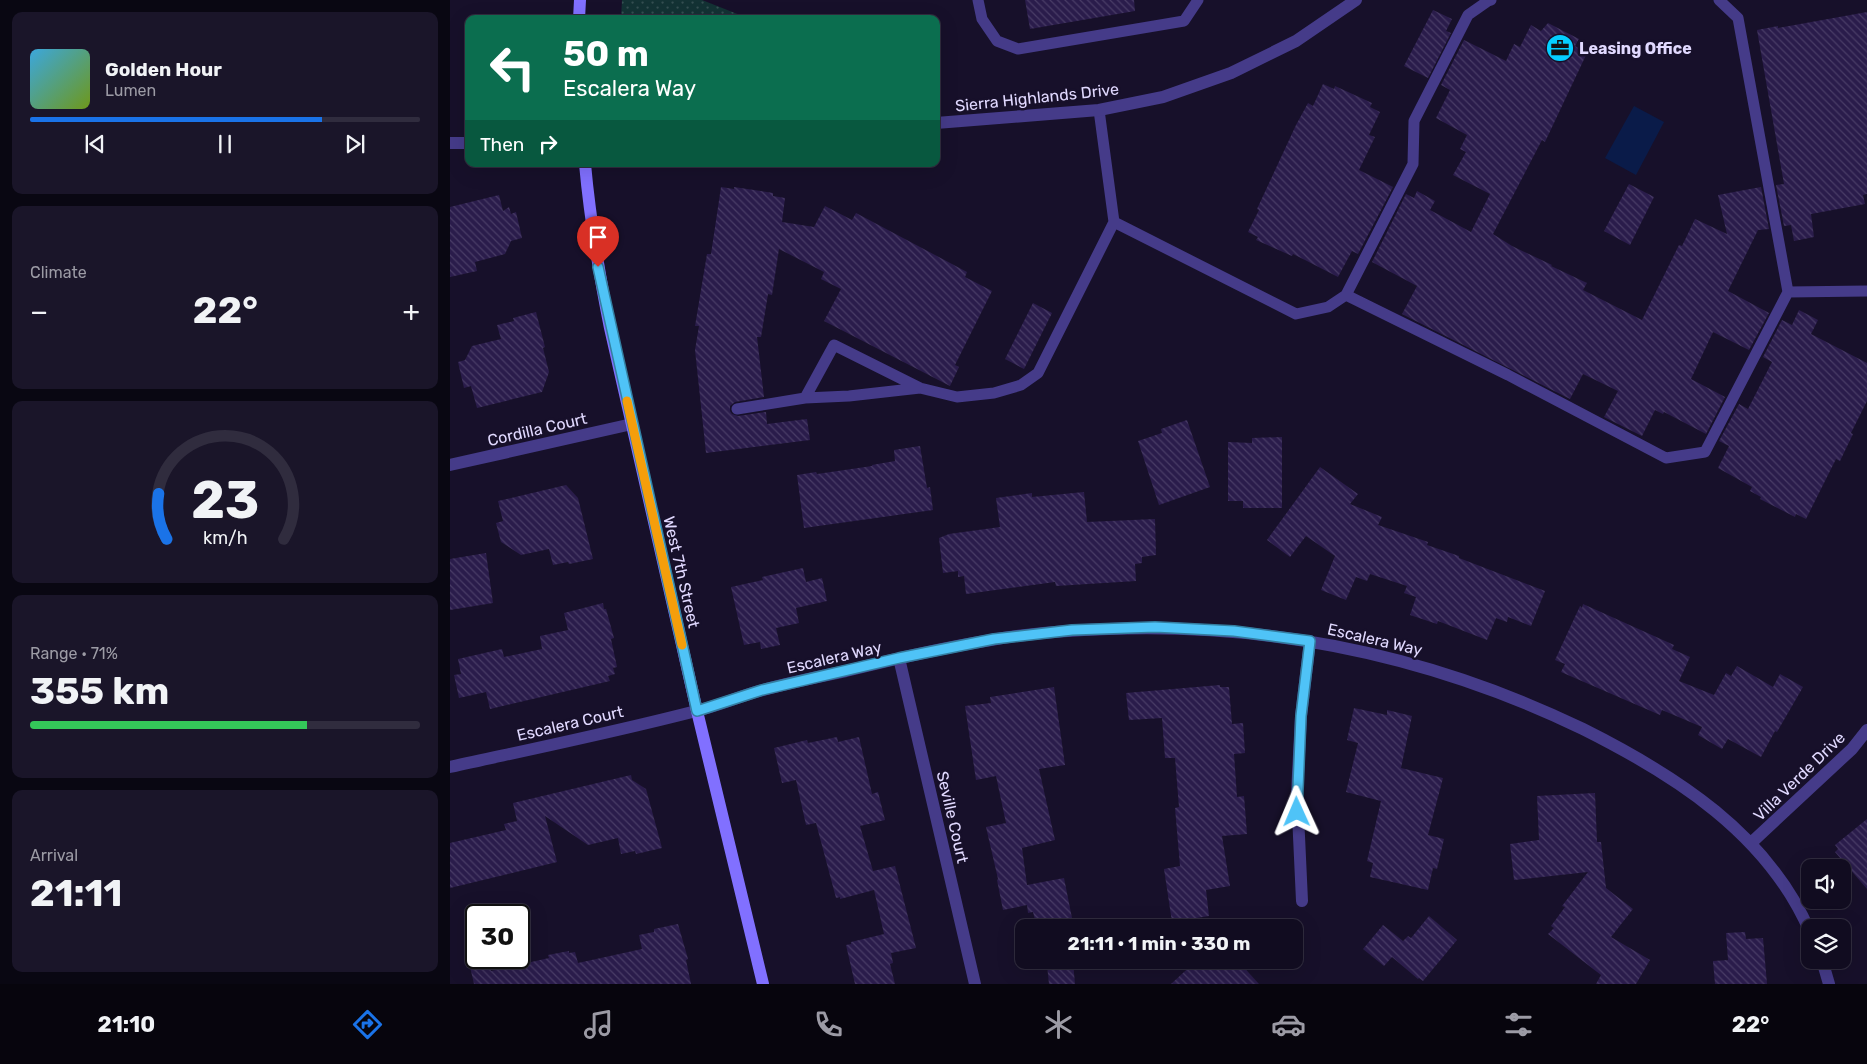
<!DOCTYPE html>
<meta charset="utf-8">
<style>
:root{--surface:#110c20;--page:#1a1529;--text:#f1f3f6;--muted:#9c9ba5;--line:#302c3e;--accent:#1a73e8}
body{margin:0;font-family:Rubik,sans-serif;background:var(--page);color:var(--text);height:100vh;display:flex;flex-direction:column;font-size:19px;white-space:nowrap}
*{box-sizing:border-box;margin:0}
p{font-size:16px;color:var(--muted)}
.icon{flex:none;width:28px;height:28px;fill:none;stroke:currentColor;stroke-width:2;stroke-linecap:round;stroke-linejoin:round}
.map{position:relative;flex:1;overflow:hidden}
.panel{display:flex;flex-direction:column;gap:12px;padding:12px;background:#090712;width:450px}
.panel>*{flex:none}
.top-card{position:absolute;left:15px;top:15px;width:475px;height:152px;border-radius:10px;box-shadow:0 5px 20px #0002,0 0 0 1px var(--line);background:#0b6e4f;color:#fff;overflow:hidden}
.buttons{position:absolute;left:1351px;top:859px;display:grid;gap:10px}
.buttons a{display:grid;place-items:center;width:50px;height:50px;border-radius:10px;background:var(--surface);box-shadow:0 5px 20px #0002,0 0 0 1px var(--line);font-size:25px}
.speed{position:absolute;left:15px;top:904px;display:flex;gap:10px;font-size:25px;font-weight:700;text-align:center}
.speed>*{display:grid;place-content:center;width:65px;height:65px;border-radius:50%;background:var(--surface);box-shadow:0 5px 20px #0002,0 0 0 1px var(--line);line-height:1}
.speed .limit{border:2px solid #111;border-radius:8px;background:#fff;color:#111}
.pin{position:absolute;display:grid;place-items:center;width:42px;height:42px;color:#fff;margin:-51px -21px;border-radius:50% 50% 50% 0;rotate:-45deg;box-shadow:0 0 5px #0007}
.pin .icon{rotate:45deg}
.me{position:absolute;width:55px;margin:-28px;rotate:359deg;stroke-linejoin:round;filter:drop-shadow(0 0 4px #0008)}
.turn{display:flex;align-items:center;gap:18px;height:105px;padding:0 15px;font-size:22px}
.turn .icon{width:65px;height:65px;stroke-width:2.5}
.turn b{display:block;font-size:35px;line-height:42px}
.then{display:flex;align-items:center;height:48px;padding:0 15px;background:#0003;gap:10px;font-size:19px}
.big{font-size:38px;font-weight:700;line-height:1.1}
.panel .card{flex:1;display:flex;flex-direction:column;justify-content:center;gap:8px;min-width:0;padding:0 18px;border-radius:10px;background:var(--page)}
.panel .dial{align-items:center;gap:0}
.dial svg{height:130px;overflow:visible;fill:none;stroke:var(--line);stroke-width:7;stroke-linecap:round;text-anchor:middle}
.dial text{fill:var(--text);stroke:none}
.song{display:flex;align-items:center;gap:15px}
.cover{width:60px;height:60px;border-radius:8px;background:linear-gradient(135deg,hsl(200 70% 55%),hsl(80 70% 35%))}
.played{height:5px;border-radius:2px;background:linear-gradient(90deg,var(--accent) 75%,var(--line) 75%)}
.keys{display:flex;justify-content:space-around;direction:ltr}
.heat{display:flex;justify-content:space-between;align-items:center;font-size:28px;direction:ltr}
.charge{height:8px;border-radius:4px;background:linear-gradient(90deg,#34c759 71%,var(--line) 0)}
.trip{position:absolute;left:565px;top:919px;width:288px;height:50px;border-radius:10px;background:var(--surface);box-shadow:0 5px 20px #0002,0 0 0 1px var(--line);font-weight:700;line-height:50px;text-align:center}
.menu{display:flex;height:80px;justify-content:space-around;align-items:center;background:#07050d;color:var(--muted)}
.menu .icon{width:35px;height:35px}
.menu .on{color:var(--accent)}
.menu b{font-size:22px;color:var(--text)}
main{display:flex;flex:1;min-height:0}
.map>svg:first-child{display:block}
.grass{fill:url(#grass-dots)}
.water{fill:#0a1b49}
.building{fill:url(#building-back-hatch)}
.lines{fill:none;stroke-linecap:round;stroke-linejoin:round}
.service{stroke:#453b89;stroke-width:11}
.minor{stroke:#453b89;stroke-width:12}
.tertiary{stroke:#453b89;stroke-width:12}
.secondary{stroke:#8170ff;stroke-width:12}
.route-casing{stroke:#337fa1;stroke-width:12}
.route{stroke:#4fc3f7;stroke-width:9}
.slow{stroke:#f59e0b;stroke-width:9}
.labels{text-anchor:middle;stroke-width:5;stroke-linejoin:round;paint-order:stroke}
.poi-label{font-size:16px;font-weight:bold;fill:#e1d9ff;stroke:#17102a;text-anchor:start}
.street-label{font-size:16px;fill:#e1d9ff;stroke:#17102a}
</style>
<main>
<section class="panel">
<div class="card">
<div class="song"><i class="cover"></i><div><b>Golden Hour</b><p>Lumen</p></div></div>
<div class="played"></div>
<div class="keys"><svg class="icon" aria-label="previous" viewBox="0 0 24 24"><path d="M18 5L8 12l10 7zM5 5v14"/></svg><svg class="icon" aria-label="pause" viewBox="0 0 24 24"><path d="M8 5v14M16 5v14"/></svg><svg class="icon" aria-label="next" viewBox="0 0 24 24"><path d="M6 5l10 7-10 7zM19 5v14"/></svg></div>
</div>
<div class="card"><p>Climate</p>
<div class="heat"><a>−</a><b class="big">22°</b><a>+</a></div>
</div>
<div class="card dial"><svg viewBox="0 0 100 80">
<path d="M14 69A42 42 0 1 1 86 69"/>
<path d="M14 69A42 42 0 0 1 9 41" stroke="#1a73e8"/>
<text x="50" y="56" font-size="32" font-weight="700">23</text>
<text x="50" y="72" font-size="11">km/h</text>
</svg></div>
<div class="card"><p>Range · 71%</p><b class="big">355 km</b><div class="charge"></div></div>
<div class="card"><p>Arrival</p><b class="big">21:11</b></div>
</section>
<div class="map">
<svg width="1417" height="984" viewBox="0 0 1417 984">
<defs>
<pattern id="grass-dots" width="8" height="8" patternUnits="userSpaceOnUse" patternTransform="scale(1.25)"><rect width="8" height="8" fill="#133234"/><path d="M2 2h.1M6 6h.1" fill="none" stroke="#354f52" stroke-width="1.8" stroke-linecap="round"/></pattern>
<pattern id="building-back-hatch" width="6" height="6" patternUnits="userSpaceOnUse" patternTransform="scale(1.25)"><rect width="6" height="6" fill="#2a1c4b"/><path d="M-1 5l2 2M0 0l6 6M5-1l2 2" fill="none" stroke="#493c66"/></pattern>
</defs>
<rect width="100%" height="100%" fill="#17102a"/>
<path class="grass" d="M 172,0 L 252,0 L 300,19 L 171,19 Z"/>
<path class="water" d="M 1184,106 L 1214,122 L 1186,175 L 1155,158 Z"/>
<path class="building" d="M 575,0 L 684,0 L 685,11 L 580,29 Z
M 983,10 L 1002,19 L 996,31 L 1001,33 L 978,78 L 954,66 Z
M 1417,12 L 1417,194 L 1413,195 L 1415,204 L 1361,214 L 1364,237 L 1344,241 L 1341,225 L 1334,226 L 1326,185 L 1334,184 L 1307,30 L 1328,26 L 1328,28 Z
M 1098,23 L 1129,39 L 1125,46 L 1137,53 L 1095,142 L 1092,140 L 1043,234 L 1062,246 L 1102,265 L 1101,266 L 1137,283 L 1133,290 L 1192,320 L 1229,245 L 1232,246 L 1245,219 L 1277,234 L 1268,195 L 1311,187 L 1319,229 L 1308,230 L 1278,291 L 1319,313 L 1299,350 L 1263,332 L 1241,379 L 1275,397 L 1256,434 L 1214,412 L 1213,414 L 1205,410 L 1192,436 L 1154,417 L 1168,391 L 1133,374 L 1120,399 L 952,314 L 967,286 L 922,262 L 956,194 L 964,198 L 967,191 L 985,201 L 980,210 L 1021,232 L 1040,194 L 1003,175 L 1016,152 L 1010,149 L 1017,135 L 986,118 L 1000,90 L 991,85 L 1014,40 L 1056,61 L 1064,44 L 1070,47 L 1081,25 L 1091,31 Z
M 873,84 L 884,89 L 885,86 L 922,103 L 920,107 L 930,112 L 919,135 L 925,137 L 909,170 L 943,187 L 908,254 L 902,251 L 888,277 L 855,260 L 843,254 L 842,256 L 806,240 L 808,237 L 798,232 L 809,210 L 807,209 L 846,125 L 858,103 L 863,106 Z
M 1179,184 L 1204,197 L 1180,245 L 1154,231 Z
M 271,187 L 284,189 L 284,187 L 323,193 L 323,196 L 335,198 L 332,222 L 364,227 L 375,206 L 402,220 L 406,213 L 517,272 L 515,277 L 542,291 L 505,365 L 509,367 L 500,386 L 374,321 L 391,289 L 371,279 L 374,272 L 329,249 L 322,295 L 318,294 L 311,337 L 307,337 L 314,397 L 285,402 L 280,406 L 280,411 L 282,414 L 288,416 L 316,412 L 317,424 L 357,419 L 360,440 L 256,453 L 245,350 L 249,326 L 245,326 L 257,254 L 261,254 Z
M 49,195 L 53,211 L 59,207 L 61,214 L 66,212 L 72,238 L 61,241 L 55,254 L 25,262 L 27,271 L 0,277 L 0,207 Z
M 583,303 L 602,313 L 574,369 L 555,359 Z
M 1349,310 L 1368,320 L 1361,334 L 1417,363 L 1417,401 L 1401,433 L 1403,434 L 1390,461 L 1386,459 L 1356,519 L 1346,514 L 1345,517 L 1310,499 L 1311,497 L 1300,491 L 1302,487 L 1268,468 L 1279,446 L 1269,441 L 1289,404 L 1298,409 L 1322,362 L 1313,357 L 1332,320 L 1342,325 Z
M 86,312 L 95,347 L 93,348 L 99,372 L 92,392 L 27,408 L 21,386 L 14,388 L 8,362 L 15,360 L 22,346 L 51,339 L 47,325 L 64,321 L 63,318 Z
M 737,420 L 760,487 L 709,505 L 688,441 L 712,433 L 711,429 Z
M 832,437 L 832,508 L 793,508 L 793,501 L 778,501 L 778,442 L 802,443 L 802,438 Z
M 470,446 L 477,488 L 480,487 L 483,510 L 354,528 L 347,475 L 366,472 L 367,474 L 422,466 L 422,465 L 445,461 L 444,450 Z
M 870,467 L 908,494 L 900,504 L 932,517 L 928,525 L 978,542 L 977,545 L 1009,556 L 1009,558 L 1095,591 L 1081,626 L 1058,617 L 1057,622 L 1046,618 L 1037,640 L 988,621 L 987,624 L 960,615 L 966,597 L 954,593 L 957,586 L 920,574 L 917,581 L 906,577 L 896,600 L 871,590 L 885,556 L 856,536 L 840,557 L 817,540 Z
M 116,485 L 128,498 L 143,559 L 119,564 L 118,562 L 103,565 L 99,549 L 71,555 L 51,542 L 46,523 L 53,521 L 48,501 Z
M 634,492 L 637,522 L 705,519 L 706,555 L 692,557 L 692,563 L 685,564 L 686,581 L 606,586 L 605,582 L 516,594 L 514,576 L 508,577 L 508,571 L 493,573 L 489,538 L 499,534 L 550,527 L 546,498 L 582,493 L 582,497 Z
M 36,553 L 43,603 L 0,610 L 0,559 Z
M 353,568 L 356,582 L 372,578 L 377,601 L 346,608 L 349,623 L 326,628 L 330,645 L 311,649 L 310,642 L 294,645 L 281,587 L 313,580 L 312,577 Z
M 153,603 L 154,609 L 156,609 L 164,638 L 161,639 L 167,667 L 163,668 L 165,674 L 158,676 L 160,681 L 40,709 L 36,692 L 9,698 L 4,675 L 11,674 L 8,659 L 52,649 L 54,657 L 92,649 L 90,636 L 118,630 L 114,613 Z
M 1133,604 L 1224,645 L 1222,649 L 1240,657 L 1229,681 L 1264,695 L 1276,673 L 1281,676 L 1287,666 L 1323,687 L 1330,674 L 1353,687 L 1327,732 L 1325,731 L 1311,757 L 1278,739 L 1272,749 L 1248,735 L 1252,727 L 1212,710 L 1210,715 L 1111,672 L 1115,664 L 1105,660 L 1130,606 L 1132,608 Z
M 770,685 L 770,687 L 779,687 L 782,724 L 793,723 L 795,753 L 784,754 L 787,797 L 794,796 L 797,834 L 772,836 L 780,886 L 756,890 L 759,916 L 722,922 L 714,869 L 730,866 L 725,808 L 729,807 L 725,758 L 715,758 L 712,718 L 679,720 L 676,693 Z
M 604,687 L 615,765 L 589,769 L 605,840 L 572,848 L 577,885 L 614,878 L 624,928 L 587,928 L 583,912 L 578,913 L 577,905 L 553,910 L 547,880 L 548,879 L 536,827 L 556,823 L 546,776 L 526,780 L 515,706 L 541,703 L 540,697 Z
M 904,708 L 937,715 L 937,710 L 962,716 L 951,768 L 993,778 L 978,835 L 994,839 L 987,869 L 983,868 L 978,890 L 920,877 L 923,863 L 917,861 L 931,801 L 896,792 L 908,743 L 897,740 Z
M 387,737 L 388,742 L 409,737 L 422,794 L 428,792 L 435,820 L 410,826 L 423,871 L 445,866 L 466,948 L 441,953 L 443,963 L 440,964 L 445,984 L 405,984 L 396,945 L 401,944 L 401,942 L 434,934 L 424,890 L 390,899 L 390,897 L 386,898 L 366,823 L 356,825 L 346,780 L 332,783 L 324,748 L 357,740 L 358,743 Z
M 181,775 L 182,780 L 196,789 L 212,848 L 186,854 L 185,851 L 171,854 L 168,838 L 138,845 L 95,816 L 107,862 L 0,888 L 0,843 L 56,830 L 54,824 L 67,821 L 63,803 Z
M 1145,793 L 1147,842 L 1151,842 L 1156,888 L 1183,909 L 1161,937 L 1200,960 L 1186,984 L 1146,984 L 1151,975 L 1098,934 L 1104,928 L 1101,926 L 1115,907 L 1112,906 L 1138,872 L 1064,880 L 1060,844 L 1089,840 L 1087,796 Z
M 1417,819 L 1417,889 L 1385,852 L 1388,849 L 1385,845 Z
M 979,916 L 1007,940 L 973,981 L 969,978 L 968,979 L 942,957 L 934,966 L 913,949 L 933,925 L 953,941 L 958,936 L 961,938 Z
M 228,924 L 238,959 L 236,960 L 241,984 L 24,984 L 18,958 L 38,958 L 41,971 L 99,958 L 98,955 L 119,951 L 119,953 L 125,952 L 128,963 L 192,949 L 189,935 L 204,932 L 204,929 Z
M 1295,932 L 1296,939 L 1313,938 L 1317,984 L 1265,984 L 1263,961 L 1278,960 L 1276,933 Z
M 747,960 L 787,960 L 809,984 L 721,984 Z
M 623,962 L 625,984 L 599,984 L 597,965 Z"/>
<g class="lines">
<path class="service" d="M 528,0 L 532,19 L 547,41 L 568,49 L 734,21 L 748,0
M 664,222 L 846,314 L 878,307 L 896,295 L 963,164 L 964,121 L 1018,15 L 1038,1 L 1041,0
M 1338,292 L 1417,291
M 896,295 L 1058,375 L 1216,458 L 1255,452 L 1338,292 L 1288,18 L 1269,0
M 355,398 L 384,345 L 470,388
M 287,409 L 355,398 L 399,396 L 470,388 L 507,397 L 544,393 L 571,385 L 588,373 L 664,222 L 649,110"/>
<path class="minor" d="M 0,143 L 19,143
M 0,465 L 182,424
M 449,658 L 525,984
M 0,767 C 82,749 165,732 246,711 C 267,706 288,697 309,691 C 338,683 367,677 396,671 C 444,659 492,648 541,640 C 580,633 620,630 659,629 C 825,623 984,657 1133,729 C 1225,775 1318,834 1360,932
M 1301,843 L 1402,749 L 1417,730
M 852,901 L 847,793 L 851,716 L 860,641
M 1372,960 L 1379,984"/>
<path class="tertiary" d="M 486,123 L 649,110 L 713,97 L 781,73 L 846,41 L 906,0"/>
<path class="secondary" d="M 129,19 L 130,0
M 135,164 C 140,219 149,273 160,328 L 247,711 L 313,984"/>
</g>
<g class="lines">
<defs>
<path id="route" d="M 148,267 L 247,711 L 312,690 L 449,658 L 544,639 L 622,630 L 705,627 L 784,631 L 860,641 L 851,716 L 847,812"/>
</defs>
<use href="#route" class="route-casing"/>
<use href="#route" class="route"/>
<path class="slow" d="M 177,401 L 232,645"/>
</g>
<defs>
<symbol id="office-disc" viewBox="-11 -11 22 22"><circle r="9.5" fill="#05ceff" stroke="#17102a"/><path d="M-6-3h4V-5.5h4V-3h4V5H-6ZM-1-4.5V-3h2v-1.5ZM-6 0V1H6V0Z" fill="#111"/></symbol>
</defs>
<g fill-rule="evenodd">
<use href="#office-disc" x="1094" y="32" width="32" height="32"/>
</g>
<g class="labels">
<g class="poi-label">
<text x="1129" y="54">Leasing Office</text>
</g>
<g class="street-label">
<text transform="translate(587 97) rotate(-6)" y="6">Sierra Highlands Drive</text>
<text transform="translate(87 429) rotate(-13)" y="6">Cordilla Court</text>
<text transform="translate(232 572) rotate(77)" y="6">West 7th Street</text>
<text transform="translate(925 639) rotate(13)" y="6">Escalera Way</text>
<text transform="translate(384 657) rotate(-13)" y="6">Escalera Way</text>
<text transform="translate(120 723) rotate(-13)" y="6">Escalera Court</text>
<text transform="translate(1349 776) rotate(-44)" y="6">Villa Verde Drive</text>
<text transform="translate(503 817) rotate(77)" y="6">Seville Court</text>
</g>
</g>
</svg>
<div class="buttons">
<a><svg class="icon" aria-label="sound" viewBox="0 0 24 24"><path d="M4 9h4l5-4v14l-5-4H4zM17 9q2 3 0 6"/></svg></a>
<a><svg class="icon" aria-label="layers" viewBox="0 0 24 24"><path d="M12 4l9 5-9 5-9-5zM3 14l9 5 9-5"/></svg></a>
</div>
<div class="speed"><div class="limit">30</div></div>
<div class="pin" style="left:148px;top:267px;background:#d93025"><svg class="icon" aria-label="arrive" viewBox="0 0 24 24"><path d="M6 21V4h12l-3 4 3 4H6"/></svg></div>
<svg class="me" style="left:847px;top:812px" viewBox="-20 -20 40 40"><path d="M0-17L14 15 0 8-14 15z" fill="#4fc3f7" stroke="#fff" stroke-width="4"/></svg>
<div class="trip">21:11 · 1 min · 330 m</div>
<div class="top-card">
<div class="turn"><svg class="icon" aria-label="left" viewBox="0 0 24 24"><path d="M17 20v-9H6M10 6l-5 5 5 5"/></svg><div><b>50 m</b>Escalera Way</div></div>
<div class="then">Then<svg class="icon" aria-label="right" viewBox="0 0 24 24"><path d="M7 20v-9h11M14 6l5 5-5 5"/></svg></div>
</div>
</div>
</main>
<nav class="menu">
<b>21:10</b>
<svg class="icon on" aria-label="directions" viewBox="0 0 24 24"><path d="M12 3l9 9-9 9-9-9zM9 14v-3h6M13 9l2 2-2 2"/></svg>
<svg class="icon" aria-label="music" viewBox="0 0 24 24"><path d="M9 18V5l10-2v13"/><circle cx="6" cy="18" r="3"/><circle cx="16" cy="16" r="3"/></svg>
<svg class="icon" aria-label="phone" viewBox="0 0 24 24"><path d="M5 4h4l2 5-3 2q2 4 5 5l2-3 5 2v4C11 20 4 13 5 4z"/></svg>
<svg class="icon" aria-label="climate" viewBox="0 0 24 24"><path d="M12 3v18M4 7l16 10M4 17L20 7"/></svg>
<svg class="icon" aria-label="car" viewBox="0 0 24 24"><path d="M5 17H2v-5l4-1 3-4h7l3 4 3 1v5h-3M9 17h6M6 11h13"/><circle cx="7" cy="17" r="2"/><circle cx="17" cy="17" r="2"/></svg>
<svg class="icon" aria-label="filters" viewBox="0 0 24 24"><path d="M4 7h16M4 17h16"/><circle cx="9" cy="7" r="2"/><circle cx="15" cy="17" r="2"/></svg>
<b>22°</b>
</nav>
